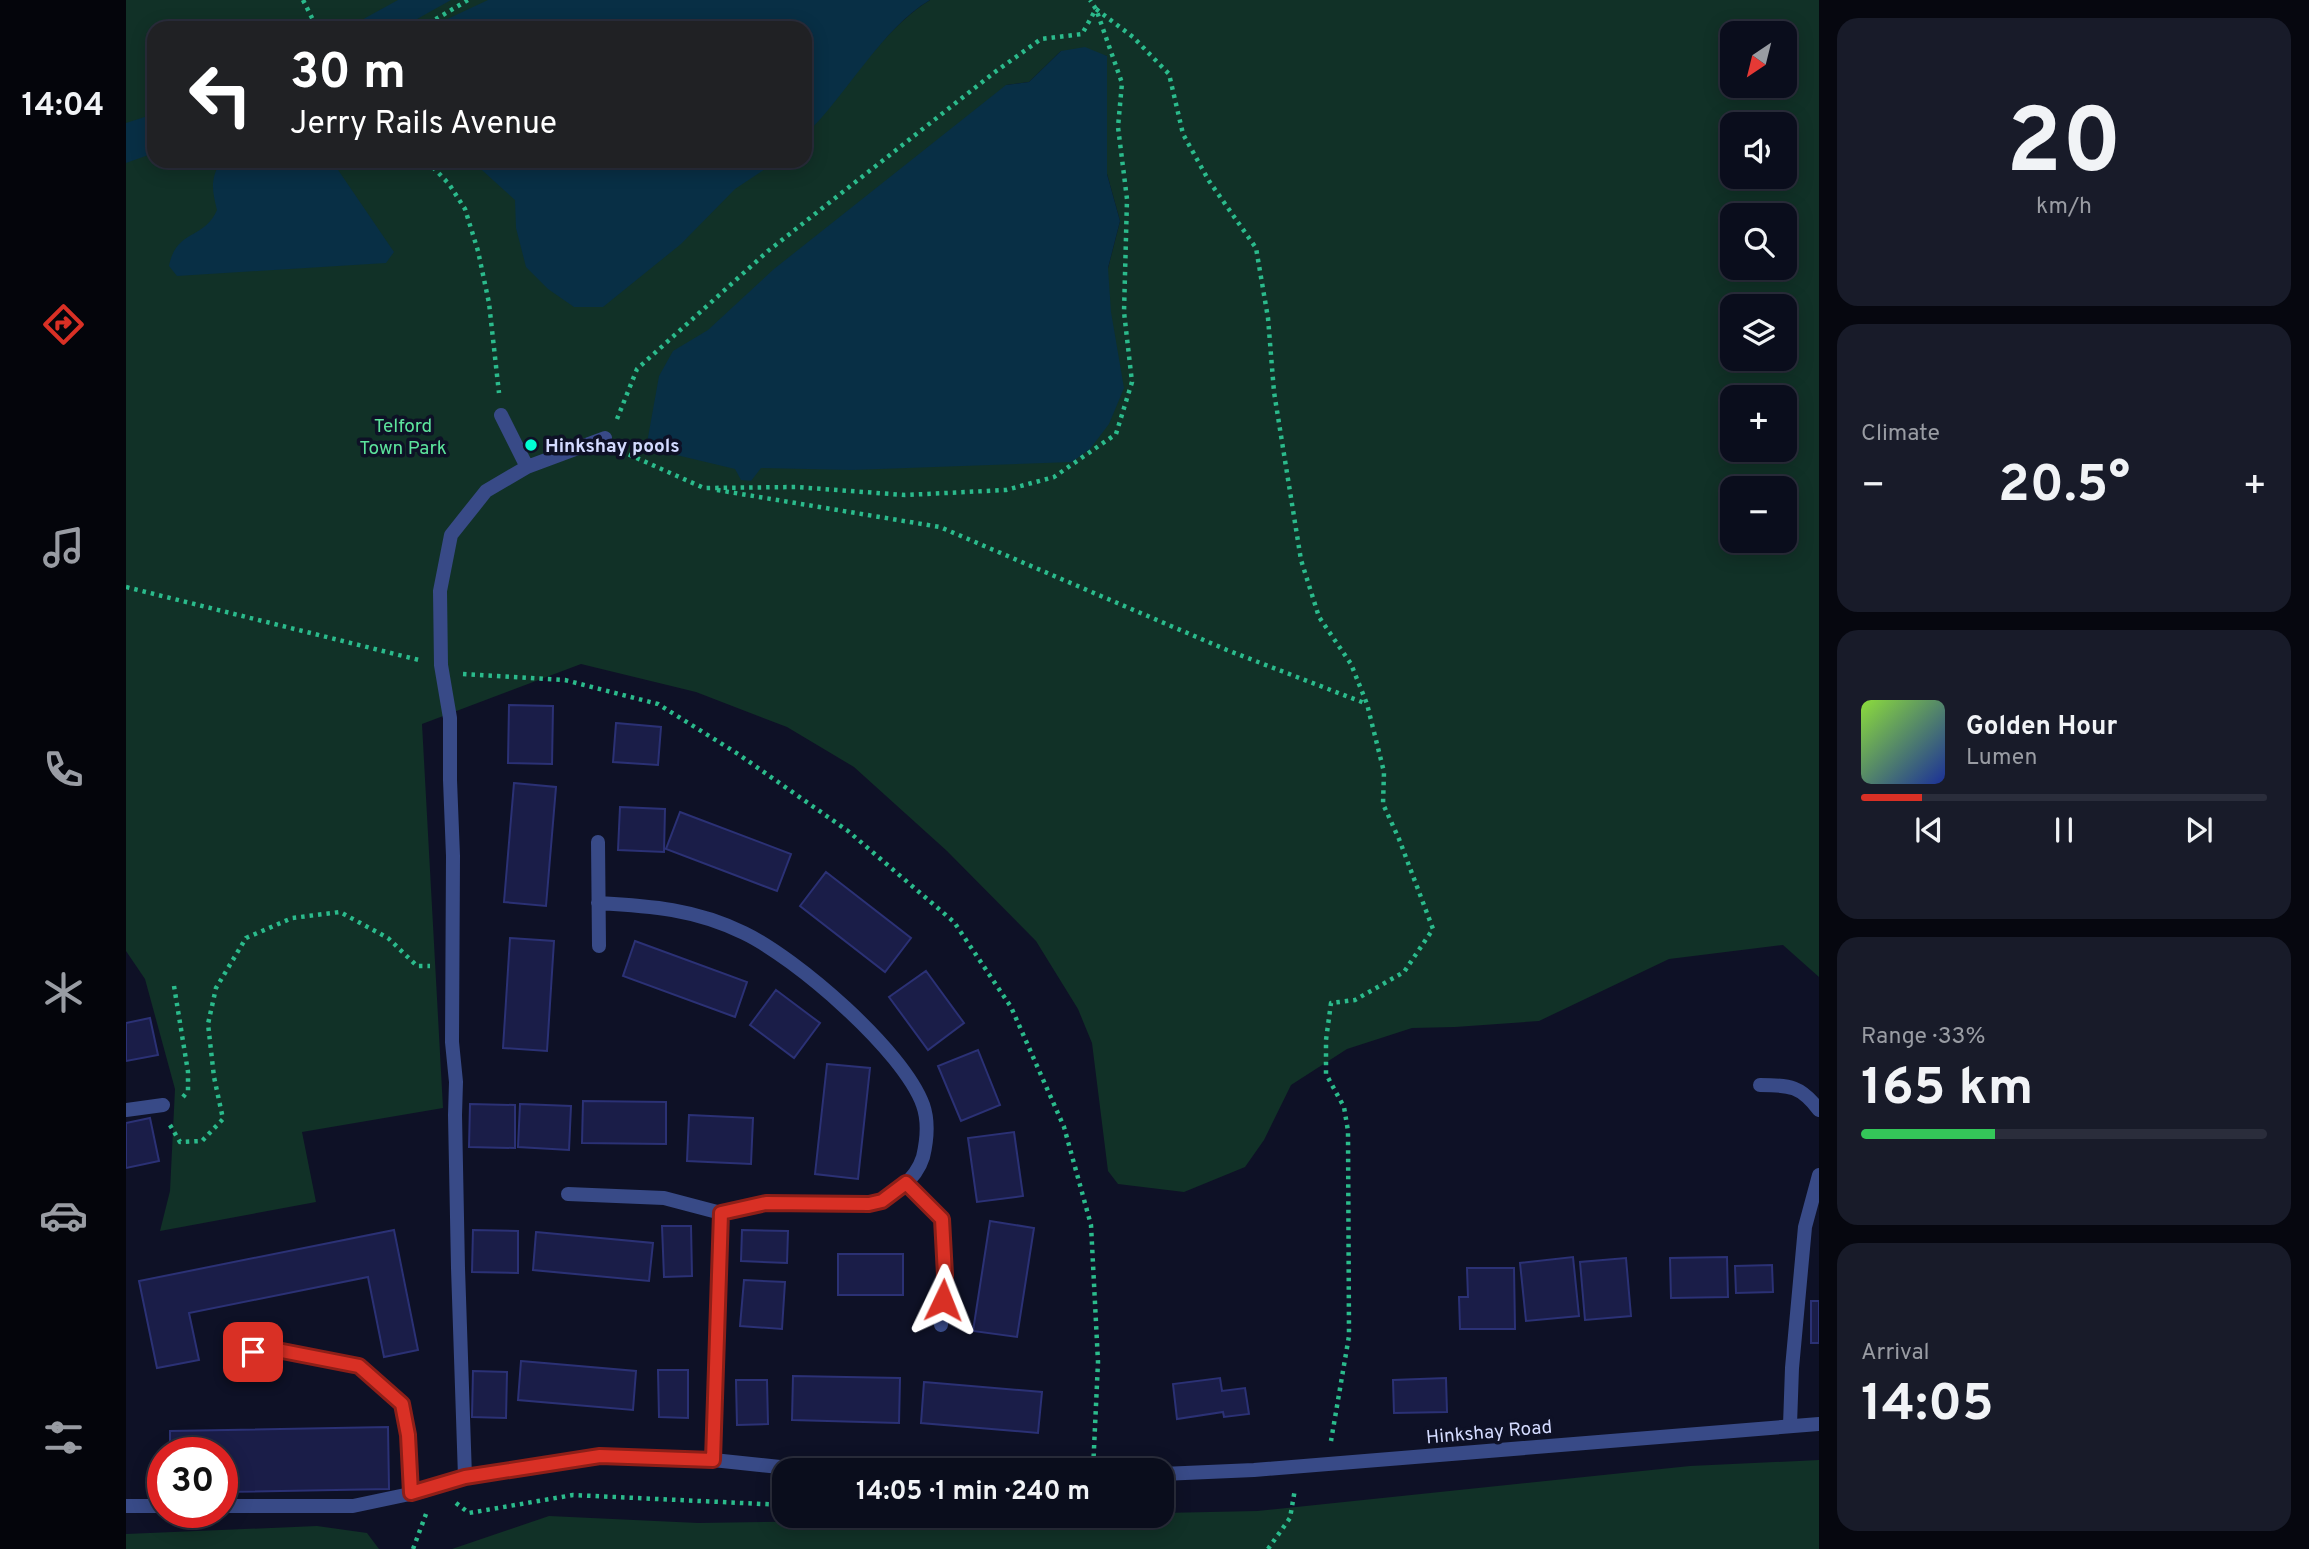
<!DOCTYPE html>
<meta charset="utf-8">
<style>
:root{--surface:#0a0d1c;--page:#181b29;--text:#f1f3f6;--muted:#999ca3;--line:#2a2d3b;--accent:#d93025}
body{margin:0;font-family:Overpass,sans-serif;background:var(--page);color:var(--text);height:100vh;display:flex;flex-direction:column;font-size:26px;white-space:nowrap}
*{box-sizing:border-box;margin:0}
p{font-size:23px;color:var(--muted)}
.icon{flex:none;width:38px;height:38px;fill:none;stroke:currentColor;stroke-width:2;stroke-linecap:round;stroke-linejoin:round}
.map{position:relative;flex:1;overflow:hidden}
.sheet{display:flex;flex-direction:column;gap:18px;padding:18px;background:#06070f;width:490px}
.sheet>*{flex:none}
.banner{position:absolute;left:21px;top:21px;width:665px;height:147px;border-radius:21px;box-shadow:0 4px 18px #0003,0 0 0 2px var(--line);background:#202124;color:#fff;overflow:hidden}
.needle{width:46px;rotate:215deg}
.fabs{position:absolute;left:1594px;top:21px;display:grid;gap:14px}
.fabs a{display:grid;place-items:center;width:77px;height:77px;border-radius:14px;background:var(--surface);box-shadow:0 4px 18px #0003,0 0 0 2px var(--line);font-size:35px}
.speed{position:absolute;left:21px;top:1437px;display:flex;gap:14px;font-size:35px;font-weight:700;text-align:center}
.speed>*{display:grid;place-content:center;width:91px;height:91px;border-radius:50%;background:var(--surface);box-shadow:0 4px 18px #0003,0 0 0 2px var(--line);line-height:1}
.speed .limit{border:10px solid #d22;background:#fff;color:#111}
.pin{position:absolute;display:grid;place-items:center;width:60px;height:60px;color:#fff;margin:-30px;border-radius:14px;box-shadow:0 4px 10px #0006}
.me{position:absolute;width:77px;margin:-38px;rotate:2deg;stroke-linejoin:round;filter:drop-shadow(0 0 5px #0008)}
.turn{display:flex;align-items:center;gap:24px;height:147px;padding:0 28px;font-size:32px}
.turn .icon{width:91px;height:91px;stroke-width:2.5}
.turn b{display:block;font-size:49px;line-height:60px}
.big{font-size:52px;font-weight:700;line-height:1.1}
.sheet .widget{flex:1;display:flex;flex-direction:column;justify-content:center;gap:10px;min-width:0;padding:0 24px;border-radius:21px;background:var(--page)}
.sheet .dial{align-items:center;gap:0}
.dial b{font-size:91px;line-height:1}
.song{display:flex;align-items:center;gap:21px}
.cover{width:84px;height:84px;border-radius:10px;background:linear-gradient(135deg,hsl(90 70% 55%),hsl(230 70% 35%))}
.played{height:7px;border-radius:4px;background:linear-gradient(90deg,var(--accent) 15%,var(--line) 15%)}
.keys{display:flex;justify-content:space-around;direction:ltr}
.heat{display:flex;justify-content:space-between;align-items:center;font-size:38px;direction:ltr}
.charge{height:10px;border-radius:5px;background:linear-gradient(90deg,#34c759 33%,var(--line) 0)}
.trip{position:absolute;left:646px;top:1458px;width:402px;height:70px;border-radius:21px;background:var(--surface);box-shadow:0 4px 18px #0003,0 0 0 2px var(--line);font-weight:700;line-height:70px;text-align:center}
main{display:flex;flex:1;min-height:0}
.tab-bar{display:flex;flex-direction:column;width:126px;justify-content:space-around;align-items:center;background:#04050b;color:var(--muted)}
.tab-bar .icon{width:49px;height:49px}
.tab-bar .selected{color:var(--accent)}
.tab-bar b{font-size:32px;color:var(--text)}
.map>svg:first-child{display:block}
.green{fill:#113127;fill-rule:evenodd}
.water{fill:#082f45}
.building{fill:#1a1d48;stroke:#2b3175;stroke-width:2}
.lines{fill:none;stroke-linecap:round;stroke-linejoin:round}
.path{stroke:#2bbb8c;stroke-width:4.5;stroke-dasharray:3.5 5;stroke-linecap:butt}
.lane{stroke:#384a87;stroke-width:14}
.street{stroke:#384a87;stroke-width:14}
.route-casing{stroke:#8d1f18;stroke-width:18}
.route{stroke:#d93025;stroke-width:12}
.poi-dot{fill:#00ffd3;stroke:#0e1126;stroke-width:2.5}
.labels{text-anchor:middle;stroke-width:7;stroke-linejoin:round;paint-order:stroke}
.park-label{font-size:19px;fill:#5ce39c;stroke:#0e1126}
.poi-label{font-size:19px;font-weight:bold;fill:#d4dbff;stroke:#0e1126;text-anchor:start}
.street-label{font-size:19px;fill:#d4dbff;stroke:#0e1126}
</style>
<main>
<nav class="tab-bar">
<b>14:04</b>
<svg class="icon selected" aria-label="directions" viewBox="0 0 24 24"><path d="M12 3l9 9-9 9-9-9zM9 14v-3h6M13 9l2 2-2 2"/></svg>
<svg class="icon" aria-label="music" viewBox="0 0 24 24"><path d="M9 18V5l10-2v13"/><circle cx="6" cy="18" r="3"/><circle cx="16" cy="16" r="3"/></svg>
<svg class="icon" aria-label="phone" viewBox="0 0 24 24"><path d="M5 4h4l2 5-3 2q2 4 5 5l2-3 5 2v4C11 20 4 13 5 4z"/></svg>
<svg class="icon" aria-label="climate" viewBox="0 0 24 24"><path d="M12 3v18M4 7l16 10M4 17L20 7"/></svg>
<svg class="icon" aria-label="car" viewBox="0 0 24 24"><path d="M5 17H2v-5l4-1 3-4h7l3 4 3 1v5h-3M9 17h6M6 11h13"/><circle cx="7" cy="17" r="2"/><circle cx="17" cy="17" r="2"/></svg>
<svg class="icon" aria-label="filters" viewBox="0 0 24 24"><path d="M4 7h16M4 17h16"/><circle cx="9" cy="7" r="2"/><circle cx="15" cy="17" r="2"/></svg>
</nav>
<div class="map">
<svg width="1693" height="1549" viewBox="0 0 1693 1549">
<rect width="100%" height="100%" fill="#0e1126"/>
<path class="green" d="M 0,0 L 539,0 L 583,28 L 28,28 L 28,161 L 679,161 L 679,90 L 704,106 C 731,72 768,21 804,0 L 1693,0 L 1693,977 L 1657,945 L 1543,959 L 1413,1021 L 1329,1027 L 1286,1028 L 1221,1049 L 1165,1085 L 1138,1140 L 1119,1167 L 1058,1192 L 992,1184 L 982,1171 L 966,1043 L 952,1009 L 910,941 L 821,851 L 728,767 L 661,727 L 570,692 L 455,664 L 296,724 L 317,1108 L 176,1132 L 190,1202 L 34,1231 L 44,1191 L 49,1089 L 19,979 L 0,951 ZM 1606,33 L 1659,33 L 1659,86 L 1606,86 ZM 935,51 L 981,56 L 981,174 L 994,221 L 982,268 L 880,85 L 903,82 ZM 1606,124 L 1659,124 L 1659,177 L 1606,177 ZM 1606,215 L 1659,215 L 1659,268 L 1606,268 ZM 1606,306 L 1659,306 L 1659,359 L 1606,359 ZM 1606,397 L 1659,397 L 1659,450 L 1606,450 ZM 1606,488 L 1659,488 L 1659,541 L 1606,541 Z
M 1693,1460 L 1693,1549 L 326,1549 L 423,1516 L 572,1523 L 1036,1516 L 1036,1513 L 1131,1511 L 1564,1466 Z
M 191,1526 L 241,1533 L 253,1549 L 0,1549 L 0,1534 Z"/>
<path class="water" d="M 272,0 L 325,0 L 275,28 L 227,28 L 232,22 Z
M 362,0 L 804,0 C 755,29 721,95 679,135 L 679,28 L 302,28 Z
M 959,47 L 981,56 L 981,174 L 994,221 L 982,268 L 985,312 L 998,388 L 983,424 L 964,449 L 946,462 L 726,470 L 635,468 L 625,481 L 615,480 L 609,469 L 538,452 L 521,443 L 533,376 L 547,351 L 582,330 L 648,269 L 880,85 L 903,82 L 935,51 Z
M 28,114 L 28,153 L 0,163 L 0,123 Z
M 95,161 L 206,161 L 268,252 L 260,263 L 51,276 L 43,266 C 50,229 78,240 91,210 C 86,190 84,179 95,161 Z
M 346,161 L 651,161 L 609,189 L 555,244 L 477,307 L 448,307 L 422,289 L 400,267 L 390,228 L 389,200 Z"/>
<path class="building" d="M 383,705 L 427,706 L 426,764 L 382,763 Z
M 490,723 L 535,727 L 532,765 L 487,762 Z
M 388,783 L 430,787 L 420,906 L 378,902 Z
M 494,807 L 539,809 L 538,852 L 492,850 Z
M 554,812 L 665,854 L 651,891 L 540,849 Z
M 700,872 L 785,938 L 759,972 L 674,906 Z
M 384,938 L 428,941 L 421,1051 L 377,1048 Z
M 509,941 L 621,982 L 609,1017 L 497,976 Z
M 800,971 L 838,1023 L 802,1050 L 763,997 Z
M 650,990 L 694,1023 L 668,1058 L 624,1025 Z
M 24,1018 L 32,1055 L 0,1061 L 0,1023 Z
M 852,1050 L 874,1105 L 835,1121 L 812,1066 Z
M 701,1064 L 744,1068 L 732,1179 L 689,1174 Z
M 457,1101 L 540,1102 L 540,1144 L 456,1143 Z
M 344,1104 L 389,1105 L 389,1148 L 343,1147 Z
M 394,1104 L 445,1106 L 443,1150 L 392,1147 Z
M 563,1115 L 627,1118 L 625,1164 L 561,1161 Z
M 24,1118 L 33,1161 L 0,1168 L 0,1123 Z
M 888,1132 L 897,1196 L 851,1202 L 842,1138 Z
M 864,1221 L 908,1228 L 891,1337 L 847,1331 Z
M 536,1226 L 565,1226 L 566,1276 L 538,1277 Z
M 268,1230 L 292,1350 L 258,1357 L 242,1277 L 63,1313 L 73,1360 L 31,1368 L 13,1281 Z
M 347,1230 L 392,1231 L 392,1273 L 346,1272 Z
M 616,1230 L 662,1231 L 661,1263 L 615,1261 Z
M 410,1232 L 527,1243 L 523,1281 L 407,1270 Z
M 712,1254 L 777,1254 L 777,1295 L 712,1295 Z
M 1447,1257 L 1453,1316 L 1400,1321 L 1394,1263 Z
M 1601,1257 L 1602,1297 L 1545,1298 L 1544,1258 Z
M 1500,1258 L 1505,1316 L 1459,1320 L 1454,1262 Z
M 1646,1265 L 1647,1292 L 1610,1293 L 1609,1266 Z
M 1341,1268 L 1388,1268 L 1389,1329 L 1334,1329 L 1333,1297 L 1342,1297 Z
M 618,1280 L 659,1282 L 656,1329 L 614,1326 Z
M 1685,1301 L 1693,1301 L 1693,1343 L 1685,1343 Z
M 395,1361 L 510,1371 L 507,1410 L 392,1400 Z
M 532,1370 L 562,1370 L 562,1418 L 533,1417 Z
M 347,1371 L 381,1372 L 380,1418 L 346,1417 Z
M 667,1376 L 774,1378 L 773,1423 L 666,1420 Z
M 1094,1378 L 1096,1391 L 1119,1388 L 1123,1414 L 1098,1417 L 1097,1412 L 1051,1419 L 1047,1384 Z
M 1320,1378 L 1321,1412 L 1268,1413 L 1267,1380 Z
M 610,1380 L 641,1380 L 642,1424 L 611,1425 Z
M 798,1382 L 916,1392 L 912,1433 L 795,1423 Z
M 262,1427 L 263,1489 L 96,1492 L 96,1452 L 44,1452 L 44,1431 Z"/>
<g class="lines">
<path class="path" d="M 177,0 L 191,28
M 295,28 L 342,0
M 301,161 L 323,184 L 339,209 L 352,251 L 363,303 L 373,393
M 491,419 L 511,369 L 642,251 L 869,72 L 915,39 L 956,34 L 970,9 L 1007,37 L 1043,74 L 1057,134 L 1083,181 L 1130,248 L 1142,318 L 1148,392 L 1175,560 L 1193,617 L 1225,664 L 1241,704 L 1258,772 L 1257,804 L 1273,839 L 1307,929 L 1278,972 L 1229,1000 L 1205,1003 L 1200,1040 L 1200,1074 L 1218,1107 L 1222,1131 L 1223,1336 L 1205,1441
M 495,451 L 578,488 L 670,487 L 779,495 L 880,490 L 928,477 L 990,434 L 1006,382 L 998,312 L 1001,199 L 992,127 L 996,83 L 970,9 L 964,0
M 591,490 L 814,527 L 1101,650 L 1241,704
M 0,587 L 293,660
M 337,674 L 439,680 L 532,704 L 612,754 L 722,831 L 828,922 L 885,1007 L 938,1127 L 965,1225 L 972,1362 L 967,1470
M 48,986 L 62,1072 L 62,1091 L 57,1097
M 44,1125 L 54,1142 L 76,1141 L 97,1119 L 88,1077 L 82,1024 L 90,988 L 120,938 L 166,918 L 214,912 L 262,938 L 291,966 L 304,966
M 330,1503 L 343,1513 L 447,1495 L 658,1505
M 287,1549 L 300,1514
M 1142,1549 L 1164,1518 L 1169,1489"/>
<path class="lane" d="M 401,467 L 479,438
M 1634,1085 C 1664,1085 1675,1086 1693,1110
M 0,1110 L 37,1105
M 1664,1425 L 1666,1368 L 1679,1227 L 1693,1175
M 339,1477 L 332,1268 L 329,1115 L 330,1082 L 326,1042 L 327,856 L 324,780 L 324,718 L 315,665 L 314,591 L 325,535 L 360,491 L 401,467 L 375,415"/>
<path class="street" d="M 472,842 L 473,946
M 472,903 C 525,906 569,909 618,933 C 670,958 777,1050 797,1105 C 803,1122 801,1140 797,1157 C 790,1180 765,1199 743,1204 L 640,1203 L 595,1213 L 587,1460
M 780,1183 L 816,1219 L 819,1274 L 815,1325
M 442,1194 L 538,1198 L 595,1213
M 106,1356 L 147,1349 L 233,1366 L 276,1404 L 282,1435 L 285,1493
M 1036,1474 L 1128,1470 L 1693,1424
M 0,1506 L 37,1506
M 96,1506 L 227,1506 L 298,1491 L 339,1477 L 474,1456 L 587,1460 L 682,1470"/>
</g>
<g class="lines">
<defs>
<path id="route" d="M 127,1352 L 146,1349 L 233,1366 L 276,1404 L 282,1435 L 285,1493 L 339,1477 L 474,1456 L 587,1460 L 595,1213 L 640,1203 L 743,1204 L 756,1201 L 780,1183 L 816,1219 L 819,1275 L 817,1300"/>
</defs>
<use href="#route" class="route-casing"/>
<use href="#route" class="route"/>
</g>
<circle class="poi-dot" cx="405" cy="445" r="7"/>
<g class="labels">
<g class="park-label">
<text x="277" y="432">Telford<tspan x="277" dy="22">Town Park</tspan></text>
</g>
<g class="poi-label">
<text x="419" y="452">Hinkshay pools</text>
</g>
<g class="street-label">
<text transform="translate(1363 1431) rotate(-5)" y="7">Hinkshay Road</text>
</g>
</g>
</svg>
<div class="fabs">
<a><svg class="needle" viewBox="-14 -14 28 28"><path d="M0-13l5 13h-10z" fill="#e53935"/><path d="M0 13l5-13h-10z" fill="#999ca3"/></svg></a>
<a><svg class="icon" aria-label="sound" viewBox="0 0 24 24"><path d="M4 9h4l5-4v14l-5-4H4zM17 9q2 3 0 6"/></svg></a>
<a><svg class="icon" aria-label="search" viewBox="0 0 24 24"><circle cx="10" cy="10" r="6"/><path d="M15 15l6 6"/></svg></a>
<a><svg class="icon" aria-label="layers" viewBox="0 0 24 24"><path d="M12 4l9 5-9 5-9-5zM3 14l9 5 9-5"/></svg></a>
<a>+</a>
<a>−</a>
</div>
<div class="speed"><div class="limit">30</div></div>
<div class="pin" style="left:127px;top:1352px;background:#d93025"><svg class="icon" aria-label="arrive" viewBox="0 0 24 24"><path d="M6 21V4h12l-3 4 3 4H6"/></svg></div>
<svg class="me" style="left:817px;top:1300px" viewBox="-20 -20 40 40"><path d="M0-17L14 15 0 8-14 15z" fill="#d93025" stroke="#fff" stroke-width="4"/></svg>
<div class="trip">14:05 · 1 min · 240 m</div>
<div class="banner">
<div class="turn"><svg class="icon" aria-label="left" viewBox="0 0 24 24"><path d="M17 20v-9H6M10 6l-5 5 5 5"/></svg><div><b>30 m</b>Jerry Rails Avenue</div></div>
</div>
</div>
<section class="sheet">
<div class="widget dial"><b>20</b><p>km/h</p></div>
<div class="widget"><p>Climate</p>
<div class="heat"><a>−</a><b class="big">20.5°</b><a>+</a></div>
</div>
<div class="widget">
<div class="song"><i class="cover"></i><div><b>Golden Hour</b><p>Lumen</p></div></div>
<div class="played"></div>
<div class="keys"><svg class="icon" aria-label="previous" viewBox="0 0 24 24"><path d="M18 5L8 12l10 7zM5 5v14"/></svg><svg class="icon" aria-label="pause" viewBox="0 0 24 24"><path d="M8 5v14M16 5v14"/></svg><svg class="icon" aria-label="next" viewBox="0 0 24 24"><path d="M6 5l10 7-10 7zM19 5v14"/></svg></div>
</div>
<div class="widget"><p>Range · 33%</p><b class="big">165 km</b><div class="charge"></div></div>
<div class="widget"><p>Arrival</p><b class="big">14:05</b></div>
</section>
</main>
